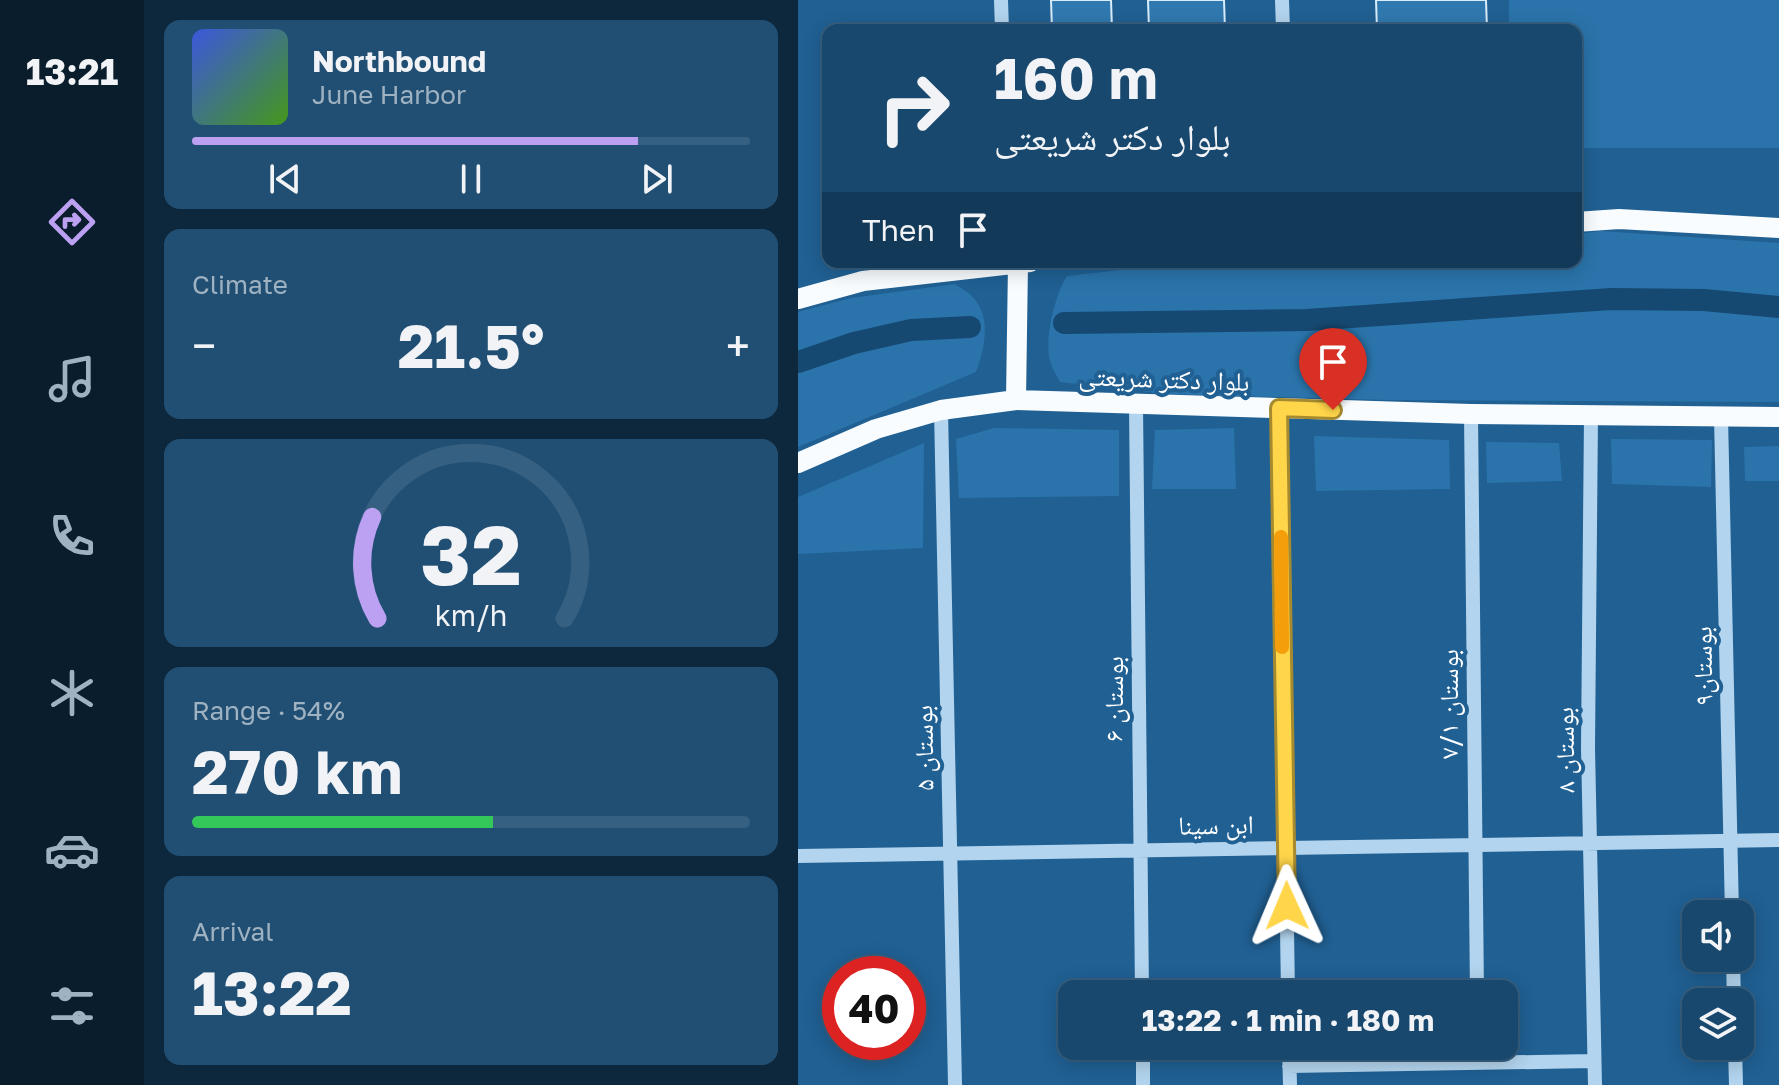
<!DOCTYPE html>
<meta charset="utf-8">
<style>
:root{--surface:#18486e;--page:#214f73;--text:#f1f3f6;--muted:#9fb2c2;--line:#366081;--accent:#bca0f2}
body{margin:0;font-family:"Golos Text","Noto Naskh Arabic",sans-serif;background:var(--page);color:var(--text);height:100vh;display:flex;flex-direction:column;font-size:30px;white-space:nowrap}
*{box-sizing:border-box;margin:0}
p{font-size:26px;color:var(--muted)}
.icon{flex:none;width:44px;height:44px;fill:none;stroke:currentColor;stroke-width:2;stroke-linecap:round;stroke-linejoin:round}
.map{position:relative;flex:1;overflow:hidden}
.drawer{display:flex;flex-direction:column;gap:20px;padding:20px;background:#0d283c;width:654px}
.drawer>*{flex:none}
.top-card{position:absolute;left:24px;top:24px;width:760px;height:244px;border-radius:16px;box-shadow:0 4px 20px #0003,0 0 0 2px var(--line);background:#18486e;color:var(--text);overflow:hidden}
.controls{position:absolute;left:884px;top:900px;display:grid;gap:16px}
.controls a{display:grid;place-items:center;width:72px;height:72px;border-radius:16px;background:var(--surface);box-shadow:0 4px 20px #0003,0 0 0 2px var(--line);font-size:40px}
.speed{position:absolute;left:24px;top:956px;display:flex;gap:16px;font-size:40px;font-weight:700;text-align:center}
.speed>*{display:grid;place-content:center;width:104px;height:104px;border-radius:50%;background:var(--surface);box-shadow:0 4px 20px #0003,0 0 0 2px var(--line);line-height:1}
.speed .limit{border:12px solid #d22;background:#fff;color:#111}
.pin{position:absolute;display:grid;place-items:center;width:68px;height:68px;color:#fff;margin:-82px -34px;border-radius:50% 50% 50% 0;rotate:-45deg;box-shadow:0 0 8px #0007}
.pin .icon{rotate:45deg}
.me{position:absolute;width:88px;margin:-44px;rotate:359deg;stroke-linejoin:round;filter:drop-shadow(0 0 6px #0008)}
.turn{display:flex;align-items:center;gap:28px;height:168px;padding:0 40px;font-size:36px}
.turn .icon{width:104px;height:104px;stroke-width:2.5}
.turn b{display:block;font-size:56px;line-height:68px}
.then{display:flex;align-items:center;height:76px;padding:0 40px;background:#0003;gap:16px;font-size:30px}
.big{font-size:60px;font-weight:700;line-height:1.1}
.drawer .card{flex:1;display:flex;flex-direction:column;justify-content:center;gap:12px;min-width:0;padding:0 28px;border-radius:16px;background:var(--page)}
.drawer .dial{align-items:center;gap:0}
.dial svg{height:208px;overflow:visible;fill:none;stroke:var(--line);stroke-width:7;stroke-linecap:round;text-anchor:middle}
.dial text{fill:var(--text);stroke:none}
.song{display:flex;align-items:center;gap:24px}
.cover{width:96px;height:96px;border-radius:12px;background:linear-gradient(135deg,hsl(230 70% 55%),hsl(100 70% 35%))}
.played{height:8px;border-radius:4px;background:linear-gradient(90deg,var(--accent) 80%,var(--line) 80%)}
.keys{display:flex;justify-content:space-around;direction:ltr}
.heat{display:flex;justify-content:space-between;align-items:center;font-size:44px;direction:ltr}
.charge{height:12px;border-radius:6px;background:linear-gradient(90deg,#34c759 54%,var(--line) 0)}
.trip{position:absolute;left:260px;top:980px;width:460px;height:80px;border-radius:16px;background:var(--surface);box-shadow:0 4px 20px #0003,0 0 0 2px var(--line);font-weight:700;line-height:80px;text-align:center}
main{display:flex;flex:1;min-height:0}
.dock{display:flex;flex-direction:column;width:144px;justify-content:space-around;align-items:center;background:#0a1d2c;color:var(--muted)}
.dock .icon{width:56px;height:56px}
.dock .selected{color:var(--accent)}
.dock b{font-size:36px;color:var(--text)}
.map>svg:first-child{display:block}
.green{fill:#2a74ab}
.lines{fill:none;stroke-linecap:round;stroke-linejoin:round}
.canal{stroke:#164972;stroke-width:22}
.building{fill:#3079b0;stroke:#d8ecfa;stroke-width:2}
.minor{stroke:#b2d4ee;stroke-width:14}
.major{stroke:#f9fcff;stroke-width:20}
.route-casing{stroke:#a68a30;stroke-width:20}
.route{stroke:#ffd54a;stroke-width:14}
.slow{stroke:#f59e0b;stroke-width:14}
.labels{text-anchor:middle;stroke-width:8;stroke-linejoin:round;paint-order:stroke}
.street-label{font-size:26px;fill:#fff;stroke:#206093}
</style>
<main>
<nav class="dock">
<b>13:21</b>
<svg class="icon selected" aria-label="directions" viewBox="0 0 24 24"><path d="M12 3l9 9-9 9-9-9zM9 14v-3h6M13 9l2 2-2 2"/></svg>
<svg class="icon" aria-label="music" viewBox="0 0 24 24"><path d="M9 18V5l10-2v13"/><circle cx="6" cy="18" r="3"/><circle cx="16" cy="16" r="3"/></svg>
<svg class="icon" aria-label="phone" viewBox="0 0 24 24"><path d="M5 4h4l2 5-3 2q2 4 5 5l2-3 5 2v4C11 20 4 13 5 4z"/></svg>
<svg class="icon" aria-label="climate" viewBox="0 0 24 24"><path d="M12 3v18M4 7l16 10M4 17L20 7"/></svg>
<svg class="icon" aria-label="car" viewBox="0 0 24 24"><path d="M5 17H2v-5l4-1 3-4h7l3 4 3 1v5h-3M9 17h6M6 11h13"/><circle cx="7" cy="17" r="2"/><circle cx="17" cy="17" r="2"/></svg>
<svg class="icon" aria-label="filters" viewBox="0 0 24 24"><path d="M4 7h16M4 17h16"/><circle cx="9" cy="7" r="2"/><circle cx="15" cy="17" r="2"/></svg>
</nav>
<section class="drawer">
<div class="card">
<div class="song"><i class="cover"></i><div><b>Northbound</b><p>June Harbor</p></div></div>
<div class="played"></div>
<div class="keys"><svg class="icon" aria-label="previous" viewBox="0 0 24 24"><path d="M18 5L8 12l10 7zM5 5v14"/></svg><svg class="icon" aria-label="pause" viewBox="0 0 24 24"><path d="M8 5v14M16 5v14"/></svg><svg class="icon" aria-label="next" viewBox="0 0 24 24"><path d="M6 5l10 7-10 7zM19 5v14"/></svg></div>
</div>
<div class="card"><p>Climate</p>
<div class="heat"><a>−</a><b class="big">21.5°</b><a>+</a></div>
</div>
<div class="card dial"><svg viewBox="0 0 100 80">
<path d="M14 69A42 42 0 1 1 86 69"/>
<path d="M14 69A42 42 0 0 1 12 30" stroke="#bca0f2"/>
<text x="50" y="56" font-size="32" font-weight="700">32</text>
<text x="50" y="72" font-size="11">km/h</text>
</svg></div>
<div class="card"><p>Range · 54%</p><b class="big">270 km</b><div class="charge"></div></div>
<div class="card"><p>Arrival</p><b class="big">13:22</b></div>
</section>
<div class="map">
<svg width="981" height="1085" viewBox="0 0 981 1085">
<rect width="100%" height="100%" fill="#206093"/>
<path class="green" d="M 711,0 L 981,0 L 981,148 L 778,148 L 778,30 L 711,30 Z
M 803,231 L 981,243 L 981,402 L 589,400 L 368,394 L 262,382 C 259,376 255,370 253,364 C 245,343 257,294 269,276 L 396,262 L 778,262 L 778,234 Z
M 157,284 C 164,289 174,294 178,301 C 193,320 186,351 178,372 L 0,447 L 0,312 L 53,298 Z
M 196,428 L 321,430 L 321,496 L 161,498 L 158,439 Z
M 436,428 L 438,489 L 354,489 L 357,430 Z
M 516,436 L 651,440 L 652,489 L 518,491 Z
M 813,439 L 914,440 L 913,487 L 814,484 Z
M 688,442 L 761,443 L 764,481 L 689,483 Z
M 126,443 L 125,548 L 0,554 L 0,497 Z
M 981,446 L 981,481 L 947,481 L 946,447 Z"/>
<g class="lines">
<path class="canal" d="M 266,323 L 509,320 L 813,299 L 906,300 L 981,307
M 0,362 L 56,343 L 113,330 L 172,327"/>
</g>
<path class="building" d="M 253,0 L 313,0 L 314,30 L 254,30 Z
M 350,0 L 426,0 L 427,30 L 351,30 Z
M 578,0 L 688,0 L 689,30 L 579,30 Z"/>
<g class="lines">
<path class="minor" d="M 203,0 L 204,30
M 484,0 L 485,30
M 338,404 L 344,994
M 481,408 L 490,994
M 143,410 L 157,1085
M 673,414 L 679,994
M 793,415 L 790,748 L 797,1085
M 923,417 L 934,914
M 0,856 L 981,840
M 935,958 L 936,1002
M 345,1046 L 345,1085
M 491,1046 L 492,1085
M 937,1046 L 938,1085
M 491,1066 L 796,1061"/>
<path class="major" d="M 778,222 L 821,219 L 981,228
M 0,299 L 65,281 L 232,262
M 218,400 L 220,263
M 0,463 L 78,429 L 143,410 L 218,400 L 673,414 L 981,417"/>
</g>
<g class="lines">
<defs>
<path id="route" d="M 489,906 L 481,408 L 535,410"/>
</defs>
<use href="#route" class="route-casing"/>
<use href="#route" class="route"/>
<path class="slow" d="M 483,537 L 484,647"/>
</g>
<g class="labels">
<g class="street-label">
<text transform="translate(366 379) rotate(2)" y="9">بلوار دکتر شریعتی</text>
<text transform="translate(905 666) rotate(-91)" y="9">بوستان۹</text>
<text transform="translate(316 699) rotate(-90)" y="9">بوستان ۶</text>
<text transform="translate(651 704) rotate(-90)" y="9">بوستان ۷/۱</text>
<text transform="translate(126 748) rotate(-91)" y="9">بوستان ۵</text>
<text transform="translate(767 750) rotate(-91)" y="9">بوستان ۸</text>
<text transform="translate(418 825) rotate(-1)" y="9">ابن سینا</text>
</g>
</g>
</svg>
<div class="controls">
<a><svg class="icon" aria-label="sound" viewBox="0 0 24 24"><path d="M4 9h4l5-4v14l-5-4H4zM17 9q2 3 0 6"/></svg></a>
<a><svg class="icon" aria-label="layers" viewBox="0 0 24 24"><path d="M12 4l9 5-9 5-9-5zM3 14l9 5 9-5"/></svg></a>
</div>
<div class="speed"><div class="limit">40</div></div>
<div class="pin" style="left:535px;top:410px;background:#d93025"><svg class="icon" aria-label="arrive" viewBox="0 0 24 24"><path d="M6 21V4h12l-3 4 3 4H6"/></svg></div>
<svg class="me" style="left:489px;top:906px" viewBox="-20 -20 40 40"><path d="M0-17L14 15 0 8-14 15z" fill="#ffd54a" stroke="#fff" stroke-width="4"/></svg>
<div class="trip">13:22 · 1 min · 180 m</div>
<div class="top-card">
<div class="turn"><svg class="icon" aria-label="right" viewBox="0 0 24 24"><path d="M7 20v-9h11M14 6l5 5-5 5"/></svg><div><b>160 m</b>بلوار دکتر شریعتی</div></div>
<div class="then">Then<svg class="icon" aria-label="arrive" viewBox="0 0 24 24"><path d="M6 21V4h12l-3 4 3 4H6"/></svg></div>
</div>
</div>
</main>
